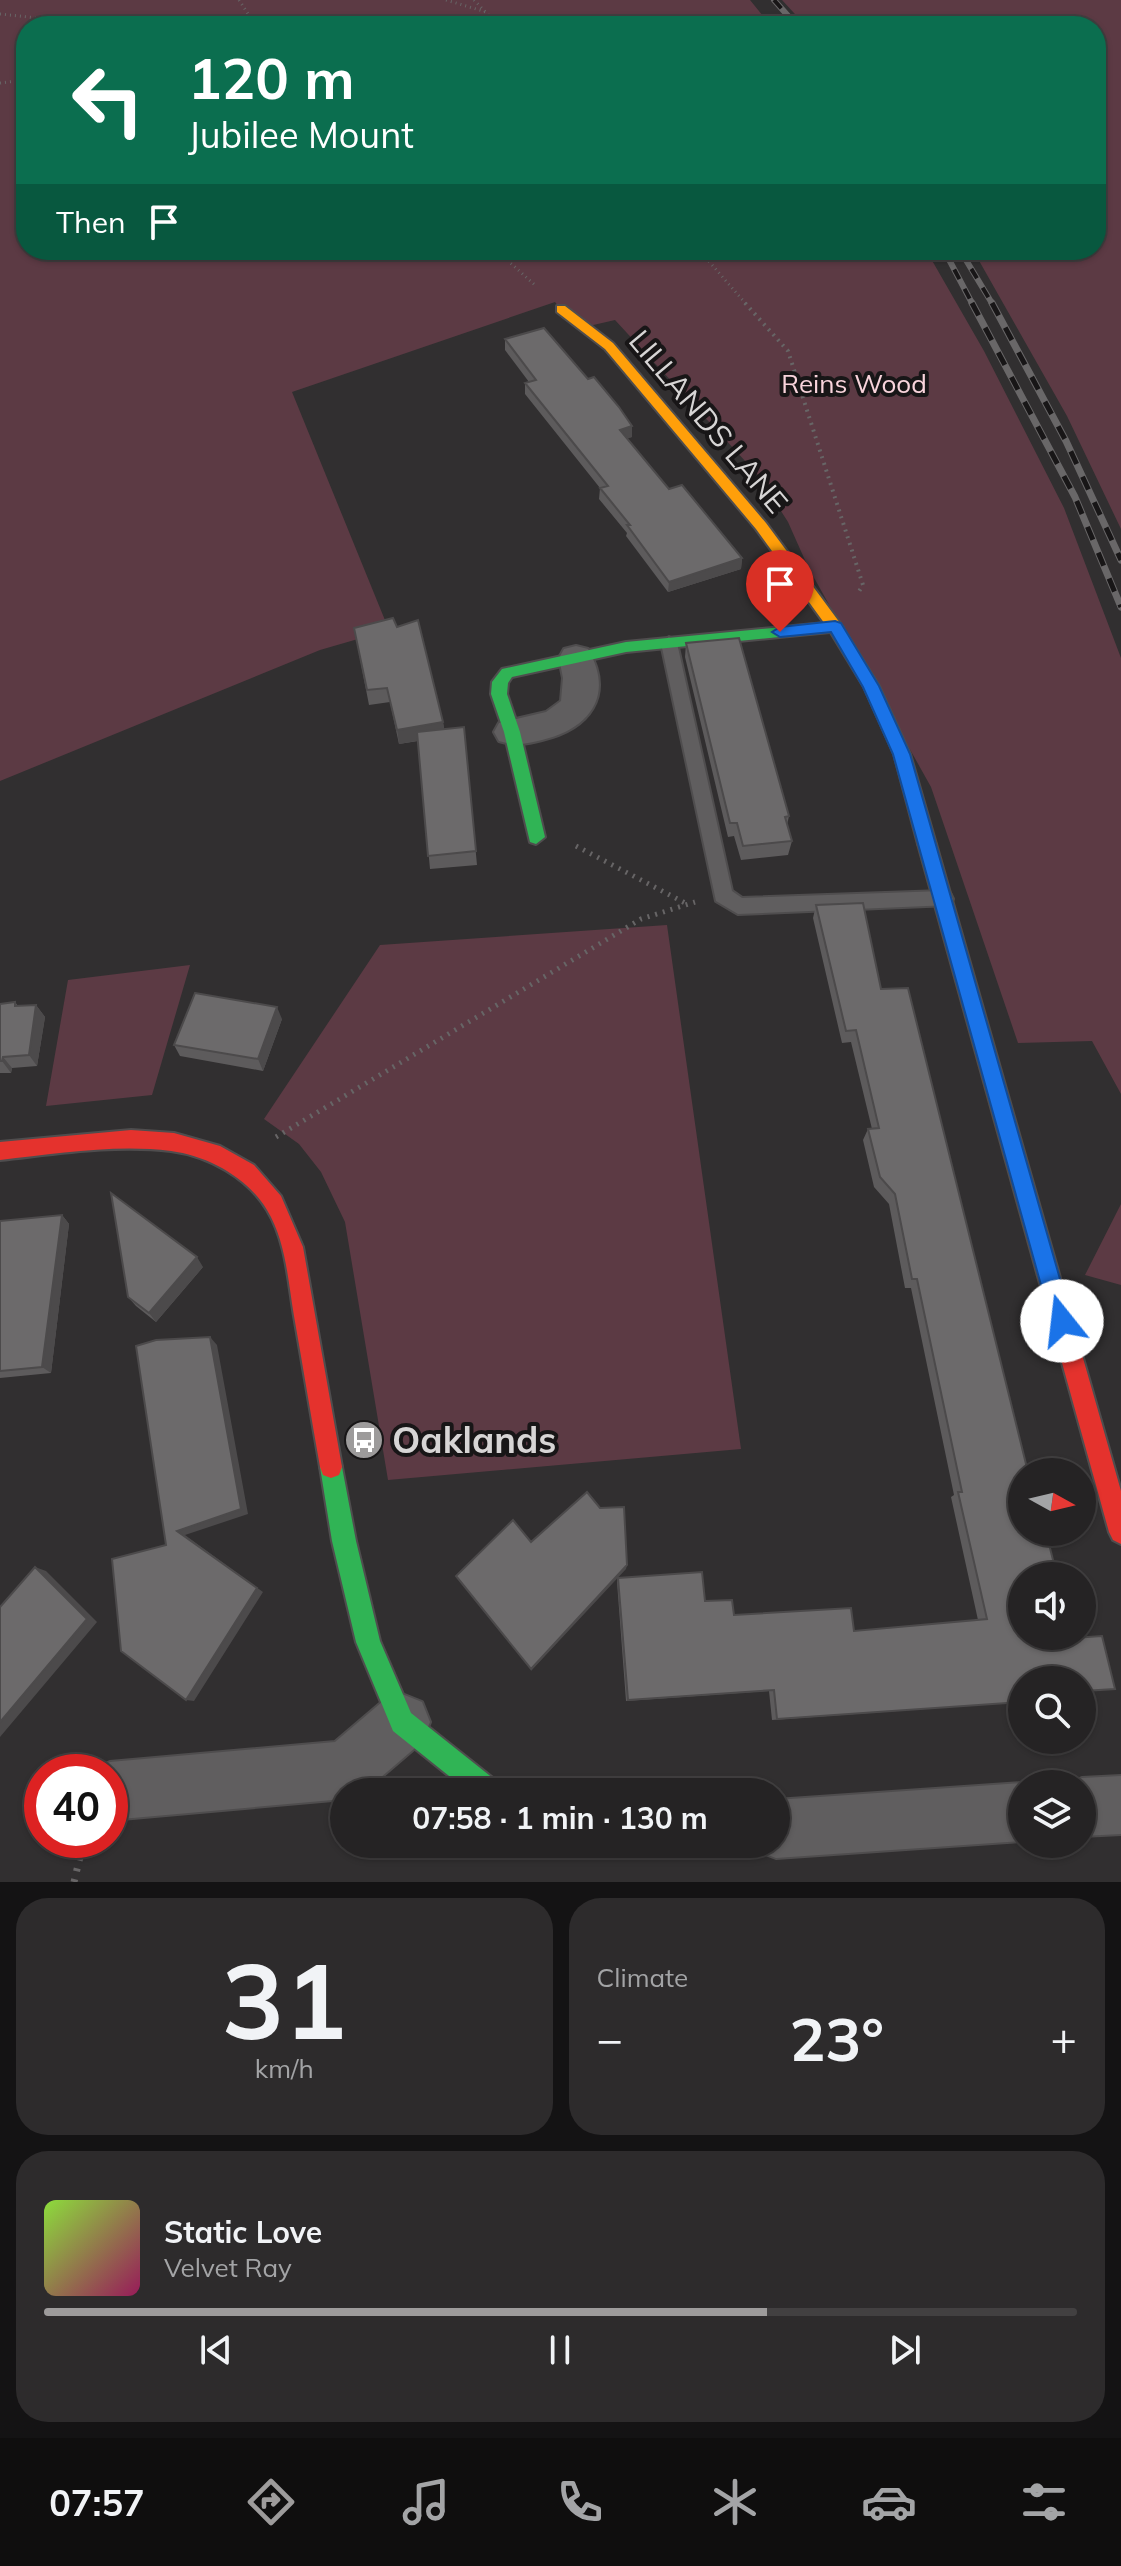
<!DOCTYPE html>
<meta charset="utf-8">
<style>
:root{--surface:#252324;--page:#2d2b2c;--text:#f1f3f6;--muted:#a3a4a6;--line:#424041;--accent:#9d9b9b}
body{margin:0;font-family:Mulish,sans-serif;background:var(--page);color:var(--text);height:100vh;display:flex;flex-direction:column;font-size:30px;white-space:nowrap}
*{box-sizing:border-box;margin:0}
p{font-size:26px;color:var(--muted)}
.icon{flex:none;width:44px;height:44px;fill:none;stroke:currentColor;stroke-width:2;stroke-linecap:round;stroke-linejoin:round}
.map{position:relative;height:1882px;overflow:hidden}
.details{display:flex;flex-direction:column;gap:16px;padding:16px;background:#141314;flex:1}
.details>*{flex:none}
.top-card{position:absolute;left:16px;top:16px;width:1090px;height:244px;border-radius:32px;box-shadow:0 2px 6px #0004,0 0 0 2px var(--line);background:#0b6e4f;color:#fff;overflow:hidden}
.needle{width:52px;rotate:98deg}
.controls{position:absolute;left:1008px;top:1458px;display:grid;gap:16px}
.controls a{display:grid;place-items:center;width:88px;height:88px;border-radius:50%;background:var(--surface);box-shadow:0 2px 6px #0004,0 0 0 2px var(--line);font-size:40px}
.speed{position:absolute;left:24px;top:1754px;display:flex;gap:16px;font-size:40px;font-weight:700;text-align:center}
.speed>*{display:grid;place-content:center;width:104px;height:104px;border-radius:50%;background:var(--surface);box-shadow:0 2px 6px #0004,0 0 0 2px var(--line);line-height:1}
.speed .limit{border:12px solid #d22;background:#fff;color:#111}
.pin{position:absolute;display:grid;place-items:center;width:68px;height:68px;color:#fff;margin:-82px -34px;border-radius:50% 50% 50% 0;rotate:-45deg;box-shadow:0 0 8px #0007}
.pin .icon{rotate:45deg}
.me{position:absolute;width:88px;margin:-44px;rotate:344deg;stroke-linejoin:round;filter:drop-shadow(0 0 6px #0008)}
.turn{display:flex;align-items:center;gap:28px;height:168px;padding:0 40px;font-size:36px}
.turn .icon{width:104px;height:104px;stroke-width:2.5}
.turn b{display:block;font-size:56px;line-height:68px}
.then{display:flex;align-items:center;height:76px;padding:0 40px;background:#0003;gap:16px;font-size:30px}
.big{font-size:60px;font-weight:700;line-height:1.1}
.details .card{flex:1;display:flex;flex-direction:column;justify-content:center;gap:12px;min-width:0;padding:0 28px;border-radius:32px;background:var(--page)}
.details .dial{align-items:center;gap:0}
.dial b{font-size:104px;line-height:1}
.song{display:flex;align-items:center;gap:24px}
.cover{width:96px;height:96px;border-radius:12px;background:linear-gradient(135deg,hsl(90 70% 55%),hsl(330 70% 35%))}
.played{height:8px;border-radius:4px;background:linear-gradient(90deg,var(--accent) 70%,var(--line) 70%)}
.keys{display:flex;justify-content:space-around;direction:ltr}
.heat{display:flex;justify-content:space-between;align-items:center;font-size:44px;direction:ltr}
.details .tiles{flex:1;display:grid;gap:16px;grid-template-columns:1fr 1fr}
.card:last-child{grid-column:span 2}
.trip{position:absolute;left:330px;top:1778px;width:460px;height:80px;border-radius:40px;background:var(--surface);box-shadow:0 2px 6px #0004,0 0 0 2px var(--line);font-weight:700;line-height:80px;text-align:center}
.menu{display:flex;height:128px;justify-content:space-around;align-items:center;background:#0f0e0e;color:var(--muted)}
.menu .icon{width:56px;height:56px}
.menu .current{color:var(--accent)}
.menu b{font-size:36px;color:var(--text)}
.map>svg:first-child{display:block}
.green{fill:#5c3a44}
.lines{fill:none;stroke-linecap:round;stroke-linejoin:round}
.lane-casing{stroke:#4f4d4e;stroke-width:4}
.street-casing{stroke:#4f4d4e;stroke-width:4}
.fast-casing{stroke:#4f4d4e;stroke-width:4}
.slow-casing{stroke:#4f4d4e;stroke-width:4}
.jam-casing{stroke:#4f4d4e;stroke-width:4}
.path-far3{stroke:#676566;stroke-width:3;stroke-dasharray:1 4;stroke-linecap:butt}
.path-far2{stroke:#676566;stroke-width:4;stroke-dasharray:2 5;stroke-linecap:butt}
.path-far1{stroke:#676566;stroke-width:5;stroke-dasharray:2 6;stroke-linecap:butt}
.path{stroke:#676566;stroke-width:7;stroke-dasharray:3 8;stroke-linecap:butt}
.lane{fill:#605e5f;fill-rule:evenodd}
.street{fill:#605e5f;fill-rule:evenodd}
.fast{fill:#30b455;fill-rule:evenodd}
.slow{fill:#ff9f0a;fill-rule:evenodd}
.jam{fill:#e5322d;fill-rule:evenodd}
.rail-far1-casing{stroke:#696768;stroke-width:6}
.rail-casing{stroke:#696768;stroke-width:7}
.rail-far1{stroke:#181617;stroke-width:4;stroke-dasharray:11;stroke-linecap:butt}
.rail{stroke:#181617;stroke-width:5;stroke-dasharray:14;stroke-linecap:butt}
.wall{fill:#5d5b5c}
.shaded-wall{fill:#4c4a4b}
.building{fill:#6c6a6b;stroke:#4c4a4b;stroke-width:2}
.route{fill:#1a73e8;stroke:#114b97;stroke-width:2}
.labels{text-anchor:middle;stroke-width:8;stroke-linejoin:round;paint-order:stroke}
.far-park-label{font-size:26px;fill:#f9d4dc;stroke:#181617}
.street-label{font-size:30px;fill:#d7d5d5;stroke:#181617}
.near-poi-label{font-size:36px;font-weight:bold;fill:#d7d5d5;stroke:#181617;text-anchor:start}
</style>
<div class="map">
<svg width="1121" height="1882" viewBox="0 0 1121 1882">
<rect width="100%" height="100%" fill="#312f30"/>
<path class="green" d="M 0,0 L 750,0 L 771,26 L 26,26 L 26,250 L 926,250 L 984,351 L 1064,508 L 1121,658 L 1121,1094 L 1092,1041 L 1018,1043 L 931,787 L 808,567 L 788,522 L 758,475 L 615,320 L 576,329 L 555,302 L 292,392 L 389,630 L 320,650 L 0,781 Z
M 782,0 L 1121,0 L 1121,529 L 1067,416 L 973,250 L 1096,250 L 1096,26 L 806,26 Z
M 667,925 L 741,1449 L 388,1480 L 345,1222 L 321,1172 L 299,1144 L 264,1119 L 380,945 Z
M 190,965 L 152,1095 L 46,1106 L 68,980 Z
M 1121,1204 L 1121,1285 L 1085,1275 Z"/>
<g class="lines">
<defs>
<path id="lane" d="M 669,637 L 677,643 L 732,891 L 742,898 L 943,891 L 950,893 L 953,899 L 950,905 L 738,914 L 716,901 L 661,643 Z"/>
<path id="street" d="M 576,646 L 588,649 C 615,696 589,729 542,740 C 527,744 514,746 499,741 L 494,732 L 499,723 L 546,712 L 561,701 L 563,678 L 559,658 L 564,649 Z
M 402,1694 L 422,1702 L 430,1722 L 422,1742 L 366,1790 L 344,1792 L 344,1799 L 110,1820 L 110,1772 L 89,1772 L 110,1762 L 335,1742 L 382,1702 Z
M 1121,1776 L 1121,1834 L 1082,1836 L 1082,1784 L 1068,1784 L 1082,1778 Z
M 1022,1783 L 1022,1841 L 776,1858 L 755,1850 L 753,1844 L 776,1844 L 776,1800 Z"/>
<path id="fast" d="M 835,622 L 843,627 L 840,631 L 626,652 L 512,677 L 508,683 L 507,694 L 520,732 L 545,837 L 536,844 L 530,842 L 504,732 L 491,694 L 492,682 L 502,669 L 626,642 Z
M 331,1456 L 339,1459 L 342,1467 L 356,1541 L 380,1641 L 411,1713 L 499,1783 L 503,1792 L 469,1792 L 393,1731 L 356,1642 L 332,1541 L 320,1467 L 323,1459 Z"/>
<path id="slow" d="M 557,306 L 565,306 L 613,343 L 766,523 L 840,623 L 879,686 L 910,754 L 936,844 L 933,849 L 921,849 L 918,844 L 894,754 L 864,687 L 830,631 L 756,529 L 605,349 L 557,312 Z"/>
<path id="jam" d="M 927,837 L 936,844 L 1121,1491 L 1121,1544 L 1113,1540 L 1109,1532 L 918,844 Z
M 131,1130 L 174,1133 L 220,1146 L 254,1165 L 281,1196 L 303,1247 L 342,1467 L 339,1475 L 331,1478 L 323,1475 L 320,1467 C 311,1417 303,1366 294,1316 C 288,1281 286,1241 267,1210 C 247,1177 208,1156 171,1151 C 114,1144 56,1154 0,1160 L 0,1142 Z"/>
</defs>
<use href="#lane" class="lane-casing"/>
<use href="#street" class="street-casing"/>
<use href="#fast" class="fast-casing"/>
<use href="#slow" class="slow-casing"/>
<use href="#jam" class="jam-casing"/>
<path class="path-far3" d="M 239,0 L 256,26
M 446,0 L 486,12
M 474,0 L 499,26
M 0,14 L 114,26
M 0,83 L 26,80
M 496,250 L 536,286
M 699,250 L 747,305"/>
<path class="path-far2" d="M 745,303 L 788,351 L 863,585 L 858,593"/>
<path class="path-far1" d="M 576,846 L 687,904
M 276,1137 L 641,919 L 695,902"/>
<path class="path" d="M 74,1882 L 84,1840"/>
<use href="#lane" class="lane"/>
<use href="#street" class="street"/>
<use href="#fast" class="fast"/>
<use href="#slow" class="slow"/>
<use href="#jam" class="jam"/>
<defs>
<path id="rail-far1" d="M 774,0 L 797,26
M 944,250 L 973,305
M 960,250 L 993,305"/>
<path id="rail" d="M 972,303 L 1075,497 L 1121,607
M 992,303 L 1066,441 L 1121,560"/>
</defs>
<use href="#rail-far1" class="rail-far1-casing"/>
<use href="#rail" class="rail-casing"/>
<use href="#rail-far1" class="rail-far1"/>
<use href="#rail" class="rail"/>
</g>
<path class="wall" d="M 505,339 L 632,437 L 627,438 L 669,489 L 742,558 L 741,569 L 668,592 L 626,536 L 627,533 L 599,499 L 600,488 L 525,394 L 525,383 L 529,382 L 505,350 Z
M 354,628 L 443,722 L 444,729 L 464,727 L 477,865 L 430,869 L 418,741 L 399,744 L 390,702 L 369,705 Z
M 686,643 L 789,816 L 787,825 L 792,841 L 788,855 L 741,860 L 734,836 L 728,837 L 685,657 Z
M 816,905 L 881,989 L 1028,1472 L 1085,1692 L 1022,1702 L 772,1720 L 769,1691 L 626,1701 L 617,1582 L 618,1578 L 705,1601 L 734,1615 L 854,1631 L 978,1620 L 951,1497 L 954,1495 L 911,1288 L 905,1288 L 889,1204 L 874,1187 L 863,1140 L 868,1129 L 872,1129 L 851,1042 L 842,1043 L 813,918 Z
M 15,1002 L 18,1006 L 36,1005 L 45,1017 L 37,1066 L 12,1068 L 11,1073 L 0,1073 L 0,1004 Z
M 282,1019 L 263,1071 L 180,1056 L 174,1045 Z
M 62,1215 L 69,1224 L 51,1373 L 0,1378 L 0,1221 Z
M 203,1267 L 156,1322 L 136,1306 L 128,1297 Z"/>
<path class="shaded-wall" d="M 632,426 L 632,437 L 620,441 L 620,430 Z
M 742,558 L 741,569 L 668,592 L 669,582 Z
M 443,722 L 445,736 L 399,744 L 397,730 Z
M 36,1005 L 45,1017 L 37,1066 L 29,1055 Z
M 277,1007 L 282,1019 L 263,1071 L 258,1059 Z
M 3,1057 L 12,1068 L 11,1073 L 2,1061 Z
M 62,1215 L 69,1224 L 51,1373 L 42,1367 Z
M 197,1257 L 203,1267 L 156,1322 L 149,1313 Z
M 210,1337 L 217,1345 L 248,1514 L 185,1535 L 263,1592 L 194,1701 L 186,1700 L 177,1531 Z
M 627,1565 L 626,1569 L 531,1671 L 531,1669 Z
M 35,1567 L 46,1571 L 97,1622 L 0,1737 L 0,1722 Z"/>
<path class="building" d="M 544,328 L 588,379 L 594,377 L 619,407 L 632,426 L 620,430 L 669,489 L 682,485 L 742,558 L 669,582 L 627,525 L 630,525 L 600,488 L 608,486 L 525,383 L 536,380 L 505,339 Z
M 393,618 L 397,627 L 418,620 L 443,722 L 397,730 L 387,688 L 367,690 L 354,628 Z
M 739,638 L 789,816 L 785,817 L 792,841 L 743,846 L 737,823 L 730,823 L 686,643 Z
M 464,727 L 476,851 L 428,856 L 417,732 Z
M 863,903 L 881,989 L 908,988 L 1028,1472 L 1022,1472 L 1022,1532 L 1046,1532 L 1057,1576 L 1022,1576 L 1022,1636 L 1072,1636 L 1073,1638 L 1102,1636 L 1115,1689 L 1084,1691 L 1086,1697 L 1082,1697 L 1082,1680 L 1022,1680 L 1022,1702 L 777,1719 L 774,1690 L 628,1700 L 618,1578 L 702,1572 L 705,1601 L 732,1600 L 734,1615 L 851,1608 L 854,1631 L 987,1619 L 958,1492 L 962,1492 L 917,1279 L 912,1279 L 895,1194 L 880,1177 L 868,1129 L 879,1128 L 856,1030 L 846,1031 L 816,905 Z
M 195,993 L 277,1007 L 258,1059 L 174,1045 Z
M 15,1002 L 15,1006 L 36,1005 L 29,1055 L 3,1057 L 2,1061 L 0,1061 L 0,1004 Z
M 111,1193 L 197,1257 L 149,1313 L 128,1297 Z
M 62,1215 L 42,1367 L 0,1371 L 0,1221 Z
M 210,1337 L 241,1509 L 177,1531 L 257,1588 L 186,1700 L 121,1651 L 112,1559 L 166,1545 L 136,1346 L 156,1340 Z
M 587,1492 L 600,1508 L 624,1507 L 627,1565 L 531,1669 L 456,1576 L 513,1520 L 531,1542 Z
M 35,1567 L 87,1619 L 0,1722 L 0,1607 Z"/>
<path class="route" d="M 835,621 L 841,623 L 879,686 L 910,754 L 1072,1321 L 1069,1328 L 1062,1332 L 1054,1328 L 1051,1321 L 893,754 L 863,687 L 831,632 L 780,637 L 772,632 L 780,627 Z"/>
<defs>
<symbol id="bus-disc" viewBox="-11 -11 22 22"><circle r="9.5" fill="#9d9b9b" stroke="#181617"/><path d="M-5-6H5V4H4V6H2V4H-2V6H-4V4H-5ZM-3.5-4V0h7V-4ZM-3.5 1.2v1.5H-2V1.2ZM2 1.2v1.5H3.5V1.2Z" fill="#fff"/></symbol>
</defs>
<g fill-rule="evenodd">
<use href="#bus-disc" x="342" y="1418" width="44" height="44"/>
</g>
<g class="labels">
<g class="far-park-label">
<text x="854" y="393">Reins Wood</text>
</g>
<g class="street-label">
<text transform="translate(708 422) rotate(50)" y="10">LILLANDS LANE</text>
</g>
<g class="near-poi-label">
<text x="392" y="1453">Oaklands</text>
</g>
</g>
</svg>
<div class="controls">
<a><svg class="needle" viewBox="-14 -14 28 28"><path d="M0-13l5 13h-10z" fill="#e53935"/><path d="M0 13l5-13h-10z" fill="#a3a4a6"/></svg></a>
<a><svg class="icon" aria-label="sound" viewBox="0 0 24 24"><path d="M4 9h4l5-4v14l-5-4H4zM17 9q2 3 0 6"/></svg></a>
<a><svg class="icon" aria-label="search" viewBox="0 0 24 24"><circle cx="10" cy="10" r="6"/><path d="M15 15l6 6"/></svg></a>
<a><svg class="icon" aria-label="layers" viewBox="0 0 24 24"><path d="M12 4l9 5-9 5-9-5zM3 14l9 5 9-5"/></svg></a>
</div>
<div class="speed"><div class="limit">40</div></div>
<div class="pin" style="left:780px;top:632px;background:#d93025"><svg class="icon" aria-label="arrive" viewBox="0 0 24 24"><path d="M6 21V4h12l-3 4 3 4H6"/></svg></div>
<svg class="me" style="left:1062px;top:1321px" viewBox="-20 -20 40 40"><circle r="19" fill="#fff"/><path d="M0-13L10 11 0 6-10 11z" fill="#1a73e8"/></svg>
<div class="trip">07:58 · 1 min · 130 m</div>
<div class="top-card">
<div class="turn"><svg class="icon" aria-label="left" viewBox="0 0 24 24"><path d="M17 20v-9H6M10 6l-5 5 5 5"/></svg><div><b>120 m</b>Jubilee Mount</div></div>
<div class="then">Then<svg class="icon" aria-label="arrive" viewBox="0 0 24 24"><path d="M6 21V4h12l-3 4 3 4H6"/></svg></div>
</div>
</div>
<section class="details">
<div class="tiles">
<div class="card dial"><b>31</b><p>km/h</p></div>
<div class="card"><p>Climate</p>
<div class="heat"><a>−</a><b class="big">23°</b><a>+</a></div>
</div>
<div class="card">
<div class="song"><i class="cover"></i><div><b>Static Love</b><p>Velvet Ray</p></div></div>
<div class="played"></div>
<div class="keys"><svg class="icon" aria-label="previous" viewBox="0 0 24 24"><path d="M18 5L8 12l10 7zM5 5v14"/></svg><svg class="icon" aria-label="pause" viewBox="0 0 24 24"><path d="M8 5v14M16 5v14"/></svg><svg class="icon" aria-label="next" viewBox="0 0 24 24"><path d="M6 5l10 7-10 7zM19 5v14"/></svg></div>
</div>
</div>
</section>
<nav class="menu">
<b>07:57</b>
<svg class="icon current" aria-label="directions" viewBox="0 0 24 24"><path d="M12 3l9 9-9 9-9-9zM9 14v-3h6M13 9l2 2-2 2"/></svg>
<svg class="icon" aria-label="music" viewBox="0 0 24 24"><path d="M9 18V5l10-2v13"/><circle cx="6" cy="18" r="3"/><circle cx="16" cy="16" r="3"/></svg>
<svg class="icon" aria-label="phone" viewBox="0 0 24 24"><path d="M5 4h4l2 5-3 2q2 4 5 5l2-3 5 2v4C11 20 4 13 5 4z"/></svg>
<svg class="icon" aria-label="climate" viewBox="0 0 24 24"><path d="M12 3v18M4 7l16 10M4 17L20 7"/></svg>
<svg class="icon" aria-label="car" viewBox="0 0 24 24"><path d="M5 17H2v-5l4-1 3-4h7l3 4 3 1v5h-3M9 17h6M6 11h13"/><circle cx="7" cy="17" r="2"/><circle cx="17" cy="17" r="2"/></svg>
<svg class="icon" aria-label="filters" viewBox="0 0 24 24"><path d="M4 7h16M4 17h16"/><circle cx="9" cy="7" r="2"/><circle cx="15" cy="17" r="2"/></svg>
</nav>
